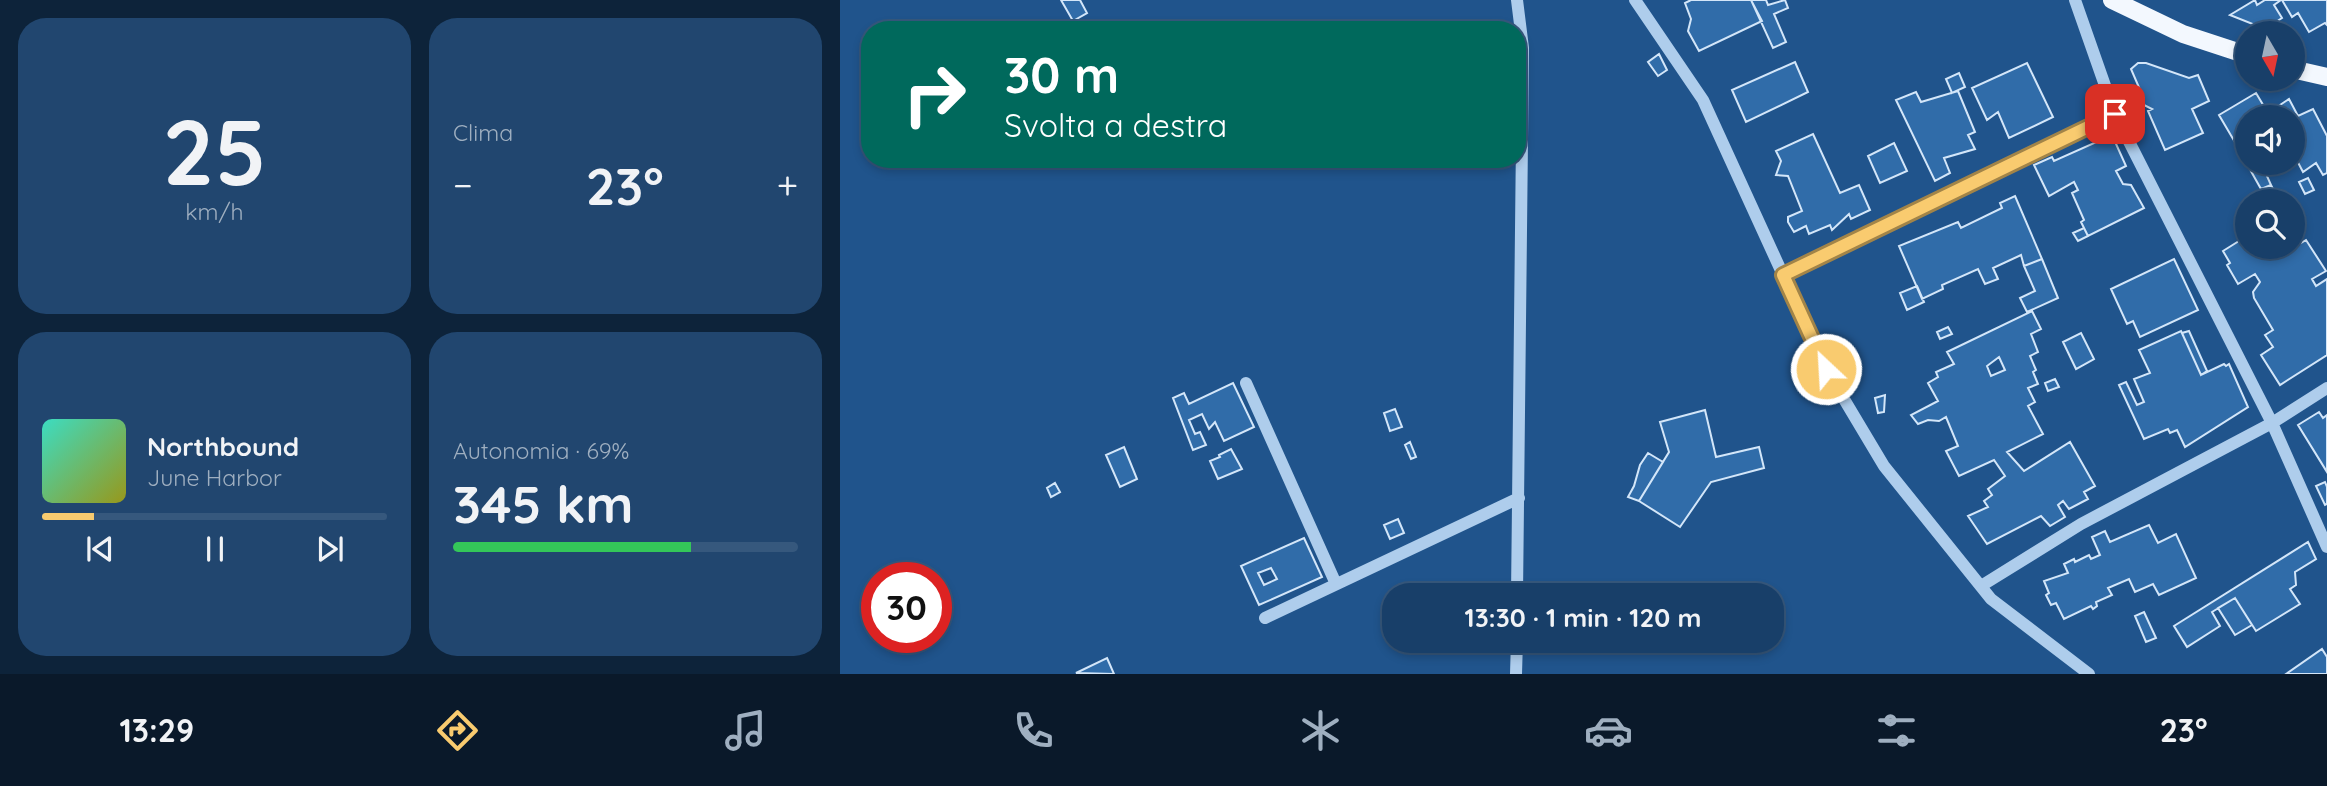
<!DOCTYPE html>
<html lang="it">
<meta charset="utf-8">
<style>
:root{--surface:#183f69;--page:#21466f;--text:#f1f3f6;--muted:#9fafc0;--line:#36587d;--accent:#f9cb6f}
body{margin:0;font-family:Quicksand,sans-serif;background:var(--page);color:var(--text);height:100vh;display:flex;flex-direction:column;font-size:26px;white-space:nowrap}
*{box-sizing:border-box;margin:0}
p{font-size:23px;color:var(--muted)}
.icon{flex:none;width:38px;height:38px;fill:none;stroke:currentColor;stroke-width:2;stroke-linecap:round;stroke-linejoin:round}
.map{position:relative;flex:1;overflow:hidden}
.details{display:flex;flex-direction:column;gap:18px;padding:18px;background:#0d233a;width:840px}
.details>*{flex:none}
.hud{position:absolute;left:21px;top:21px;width:665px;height:147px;border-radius:28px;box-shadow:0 4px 10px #0003,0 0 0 2px var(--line);background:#00695c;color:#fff;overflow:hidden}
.needle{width:46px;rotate:171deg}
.controls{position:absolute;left:1395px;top:21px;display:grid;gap:14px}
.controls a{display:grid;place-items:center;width:70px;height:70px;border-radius:50%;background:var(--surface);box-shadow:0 4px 10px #0003,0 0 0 2px var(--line);font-size:35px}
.speed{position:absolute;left:21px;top:562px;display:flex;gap:14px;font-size:35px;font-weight:700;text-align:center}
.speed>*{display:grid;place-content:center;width:91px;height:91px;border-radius:50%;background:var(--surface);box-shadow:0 4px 10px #0003,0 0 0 2px var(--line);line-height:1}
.speed .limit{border:10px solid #d22;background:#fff;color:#111}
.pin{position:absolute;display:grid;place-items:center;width:60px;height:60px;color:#fff;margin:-30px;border-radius:14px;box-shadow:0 4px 10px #0006}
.me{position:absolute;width:77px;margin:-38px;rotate:335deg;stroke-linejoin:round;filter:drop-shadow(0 0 5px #0008)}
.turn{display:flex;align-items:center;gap:24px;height:147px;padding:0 28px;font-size:32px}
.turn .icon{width:91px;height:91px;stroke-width:2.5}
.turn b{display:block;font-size:49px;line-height:60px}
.big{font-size:52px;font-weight:700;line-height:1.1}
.details .widget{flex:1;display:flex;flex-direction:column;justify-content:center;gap:10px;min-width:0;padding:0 24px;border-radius:28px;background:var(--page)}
.details .dial{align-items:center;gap:0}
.dial b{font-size:91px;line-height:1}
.song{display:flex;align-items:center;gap:21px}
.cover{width:84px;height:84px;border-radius:10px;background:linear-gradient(135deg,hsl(170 70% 55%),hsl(60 70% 35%))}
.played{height:7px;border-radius:4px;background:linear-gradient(90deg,var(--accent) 15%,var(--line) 15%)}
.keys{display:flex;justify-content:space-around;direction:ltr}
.heat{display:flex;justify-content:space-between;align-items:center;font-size:38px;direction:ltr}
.charge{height:10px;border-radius:5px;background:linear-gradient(90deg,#34c759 69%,var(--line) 0)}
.details .tiles{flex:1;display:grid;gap:18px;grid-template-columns:repeat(2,1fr)}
.trip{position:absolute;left:542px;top:583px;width:402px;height:70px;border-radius:28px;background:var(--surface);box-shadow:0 4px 10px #0003,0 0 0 2px var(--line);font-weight:700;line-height:70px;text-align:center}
.dock{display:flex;height:112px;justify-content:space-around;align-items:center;background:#0a192a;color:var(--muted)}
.dock .icon{width:49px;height:49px}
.dock .on{color:var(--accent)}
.dock b{font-size:32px;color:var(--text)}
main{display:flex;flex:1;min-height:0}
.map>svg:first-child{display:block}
.building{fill:#306ca9;stroke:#d3e6f9;stroke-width:2;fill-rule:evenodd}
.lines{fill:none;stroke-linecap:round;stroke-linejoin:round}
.minor{stroke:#aecdec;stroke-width:12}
.major{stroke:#f3f8fe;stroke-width:18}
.route-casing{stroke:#a28448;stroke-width:18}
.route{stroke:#f9cb6f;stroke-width:12}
</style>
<main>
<section class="details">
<div class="tiles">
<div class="widget dial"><b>25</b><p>km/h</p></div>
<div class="widget"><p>Clima</p>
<div class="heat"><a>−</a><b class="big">23°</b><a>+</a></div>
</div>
<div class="widget">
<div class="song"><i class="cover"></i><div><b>Northbound</b><p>June Harbor</p></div></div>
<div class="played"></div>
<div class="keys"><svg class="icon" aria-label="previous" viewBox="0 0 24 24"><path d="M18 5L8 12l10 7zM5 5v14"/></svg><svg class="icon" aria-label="pause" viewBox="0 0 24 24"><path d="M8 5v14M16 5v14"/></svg><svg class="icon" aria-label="next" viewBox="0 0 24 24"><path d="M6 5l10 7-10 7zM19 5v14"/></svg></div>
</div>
<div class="widget"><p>Autonomia · 69%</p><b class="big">345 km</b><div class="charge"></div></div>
</div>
</section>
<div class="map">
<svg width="1487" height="674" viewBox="0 0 1487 674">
<rect width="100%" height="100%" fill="#20548c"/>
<path class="building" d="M 221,0 L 240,0 L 247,13 L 233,21 Z
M 851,0 L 911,0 L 922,21 L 859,51 L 848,31 L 851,19 L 845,3 Z
M 911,0 L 926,0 L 928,5 L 945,0 L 948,8 L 934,14 L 946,42 L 933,48 Z
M 1415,0 L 1417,5 L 1425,0 L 1441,0 L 1434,5 L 1442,18 L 1425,29 L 1390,15 Z
M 1442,0 L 1487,0 L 1487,25 L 1485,23 L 1469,32 L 1458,13 L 1452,17 Z
M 819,54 L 827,70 L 818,76 L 808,62 Z
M 955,62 L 968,92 L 906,122 L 892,90 Z
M 1187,63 L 1213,117 L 1169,138 L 1158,112 L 1147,120 L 1132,88 Z
M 1298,63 L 1306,63 L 1349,78 L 1358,75 L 1369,101 L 1352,109 L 1363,133 L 1325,150 L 1308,111 L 1312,109 L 1302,104 L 1304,99 L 1291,69 Z
M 1119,73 L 1125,87 L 1112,93 L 1106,79 Z
M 1118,91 L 1135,132 L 1128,135 L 1135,149 L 1104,158 L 1110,173 L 1095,181 L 1056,100 L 1076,92 L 1081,102 Z
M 1416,93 L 1428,113 L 1449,99 L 1458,116 L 1473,109 L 1487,136 L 1487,173 L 1483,175 L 1476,163 L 1463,172 L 1452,151 L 1452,117 L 1407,117 L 1407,163 L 1426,163 L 1422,165 L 1431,185 L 1421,189 L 1403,157 L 1406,156 L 1398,142 L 1396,144 L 1379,115 Z
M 973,134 L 1000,193 L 1019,185 L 1030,210 L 1011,219 L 1009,214 L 992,230 L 990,225 L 969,234 L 966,226 L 954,232 L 948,222 L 948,217 L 962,211 L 948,176 L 936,175 L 941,161 L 936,151 Z
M 1272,135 L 1286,166 L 1276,171 L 1283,184 L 1291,185 L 1304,208 L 1248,236 L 1241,222 L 1244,220 L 1232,193 L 1238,190 L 1234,182 L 1209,196 L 1194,165 L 1212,157 L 1214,161 Z
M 1054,143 L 1067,171 L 1040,183 L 1028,156 Z
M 1468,178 L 1474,190 L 1465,194 L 1459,182 Z
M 1431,185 L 1439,201 L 1427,201 L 1421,189 Z
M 1175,196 L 1202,259 L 1184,266 L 1181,255 L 1153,268 L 1158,279 L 1145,284 L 1138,269 L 1102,285 L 1103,289 L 1082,299 L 1059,246 L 1118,222 L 1121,228 L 1162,208 L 1160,203 Z
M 1244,228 L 1248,236 L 1238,241 L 1233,233 Z
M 1407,236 L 1407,247 L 1442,247 L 1446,252 L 1466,240 L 1486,271 L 1472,279 L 1476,286 L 1487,279 L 1487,355 L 1440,385 L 1421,355 L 1433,347 L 1425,335 L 1433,330 L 1414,298 L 1413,292 L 1420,282 L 1415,274 L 1398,284 L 1387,265 L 1390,263 L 1383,251 Z
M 1202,259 L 1218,298 L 1187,312 L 1180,298 L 1195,291 L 1184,266 Z
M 1334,259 L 1358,310 L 1300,337 L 1293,321 L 1287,324 L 1271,289 Z
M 1077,286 L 1084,302 L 1067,310 L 1060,293 Z
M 1192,311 L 1201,329 L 1191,334 L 1198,352 L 1190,356 L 1196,370 L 1193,372 L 1198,384 L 1188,388 L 1195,402 L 1188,406 L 1203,434 L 1167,452 L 1184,471 L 1230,442 L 1255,486 L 1244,492 L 1248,499 L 1229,509 L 1223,501 L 1218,505 L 1225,517 L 1210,526 L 1201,516 L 1147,544 L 1128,516 L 1148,507 L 1144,501 L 1152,495 L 1148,489 L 1165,476 L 1154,460 L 1119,476 L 1106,451 L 1118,446 L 1106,417 L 1099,421 L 1088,420 L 1078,424 L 1071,415 L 1098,401 L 1088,383 L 1098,377 L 1096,372 L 1114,364 L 1107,352 ZM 1159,357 L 1165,370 L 1151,376 L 1147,366 Z
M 1108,327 L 1112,334 L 1100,339 L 1097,332 Z
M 1341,331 L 1361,375 L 1384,364 L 1386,366 L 1389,364 L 1408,407 L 1345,447 L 1337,430 L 1330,433 L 1328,429 L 1304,439 L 1279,385 L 1286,382 L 1297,405 L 1304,402 L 1294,379 L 1310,373 L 1299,350 Z
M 1349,331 L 1367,371 L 1361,375 L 1342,333 Z
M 1241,333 L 1254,359 L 1236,369 L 1223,342 Z
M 1215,379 L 1219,387 L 1208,391 L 1205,383 Z
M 393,383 L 414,427 L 384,441 L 375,422 L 369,429 L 362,414 L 349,420 L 355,434 L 360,432 L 366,445 L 353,450 L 333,398 L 344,393 L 349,404 Z
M 1045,395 L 1044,412 L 1038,413 L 1035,398 Z
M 555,409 L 562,427 L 550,431 L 544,413 Z
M 865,410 L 876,457 L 919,447 L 924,468 L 871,482 L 840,527 L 799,501 L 829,452 L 820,422 Z
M 1479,412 L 1483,418 L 1487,415 L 1487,472 L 1458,425 Z
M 570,442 L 576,457 L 571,459 L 565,445 Z
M 284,447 L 297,479 L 280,487 L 266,455 Z
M 391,449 L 402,469 L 378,479 L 370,461 L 380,457 L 379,455 Z
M 808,453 L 823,462 L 799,501 L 788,497 L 794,486 L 800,465 Z
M 1485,482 L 1487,487 L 1487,504 L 1485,505 L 1476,486 Z
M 215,483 L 220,492 L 211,497 L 207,488 Z
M 558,519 L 564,533 L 550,539 L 544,525 Z
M 1309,525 L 1318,543 L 1336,534 L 1356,578 L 1319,595 L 1313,584 L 1295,592 L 1289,579 L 1268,588 L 1272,595 L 1256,602 L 1257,606 L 1253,609 L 1251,606 L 1224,619 L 1216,603 L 1211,605 L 1206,595 L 1209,593 L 1204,581 L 1228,573 L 1224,564 L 1234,559 L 1235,562 L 1249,555 L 1251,559 L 1260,555 L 1252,537 L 1265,531 L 1270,542 Z
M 464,538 L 482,577 L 419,605 L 401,566 ZM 431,568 L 437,579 L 424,585 L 418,573 Z
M 1468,542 L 1476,559 L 1455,572 L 1456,585 L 1450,589 L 1460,604 L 1416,631 L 1395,598 L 1372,612 L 1380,626 L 1347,647 L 1334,626 Z
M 1395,598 L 1412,625 L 1395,635 L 1378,608 Z
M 1304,612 L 1316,638 L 1306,642 L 1295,616 Z
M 1482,649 L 1487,657 L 1487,674 L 1446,674 Z
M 267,658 L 274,674 L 236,673 Z"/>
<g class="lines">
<path class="minor" d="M 677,0 L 683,48 L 677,595
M 795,0 L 863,100 L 986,369 L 1044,466 L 1151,599 L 1249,674
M 1235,0 L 1275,114 L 1432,423 L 1487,547
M 943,275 L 1275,114
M 406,383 L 496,584
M 1141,586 L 1241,524 L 1432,423 L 1487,388
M 425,618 L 679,498
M 676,674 L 677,640"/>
<path class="major" d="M 1272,0 L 1343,34 L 1407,55
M 1452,69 L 1487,77"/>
</g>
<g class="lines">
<defs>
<path id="route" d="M 986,369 L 943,275 L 1275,114"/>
</defs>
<use href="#route" class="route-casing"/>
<use href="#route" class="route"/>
</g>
</svg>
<div class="controls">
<a><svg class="needle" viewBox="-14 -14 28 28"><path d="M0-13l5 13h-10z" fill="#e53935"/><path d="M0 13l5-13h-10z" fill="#9fafc0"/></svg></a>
<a><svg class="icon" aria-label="sound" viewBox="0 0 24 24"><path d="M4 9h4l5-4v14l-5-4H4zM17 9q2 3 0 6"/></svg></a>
<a><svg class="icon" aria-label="search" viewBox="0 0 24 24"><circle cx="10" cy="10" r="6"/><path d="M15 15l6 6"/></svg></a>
</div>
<div class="speed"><div class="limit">30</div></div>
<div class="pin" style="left:1275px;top:114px;background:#d93025"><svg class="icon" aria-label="arrive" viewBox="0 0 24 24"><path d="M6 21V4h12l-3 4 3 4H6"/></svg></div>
<svg class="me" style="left:986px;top:369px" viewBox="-20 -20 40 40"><circle r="17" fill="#f9cb6f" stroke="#fff" stroke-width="3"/><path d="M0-11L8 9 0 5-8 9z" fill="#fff"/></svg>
<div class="trip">13:30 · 1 min · 120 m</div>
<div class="hud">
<div class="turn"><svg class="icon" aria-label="right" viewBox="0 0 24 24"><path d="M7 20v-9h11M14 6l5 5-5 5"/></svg><div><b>30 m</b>Svolta a destra</div></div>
</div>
</div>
</main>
<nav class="dock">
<b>13:29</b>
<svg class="icon on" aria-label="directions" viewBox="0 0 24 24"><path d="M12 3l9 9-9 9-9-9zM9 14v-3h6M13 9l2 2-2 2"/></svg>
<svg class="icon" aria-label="music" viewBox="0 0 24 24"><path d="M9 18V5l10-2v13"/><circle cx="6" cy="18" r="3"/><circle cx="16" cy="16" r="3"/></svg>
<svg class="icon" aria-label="phone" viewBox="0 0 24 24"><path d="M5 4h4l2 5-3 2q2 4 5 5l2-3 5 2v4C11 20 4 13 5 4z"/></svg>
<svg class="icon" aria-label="climate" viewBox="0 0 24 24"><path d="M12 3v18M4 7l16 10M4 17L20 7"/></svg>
<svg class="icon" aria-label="car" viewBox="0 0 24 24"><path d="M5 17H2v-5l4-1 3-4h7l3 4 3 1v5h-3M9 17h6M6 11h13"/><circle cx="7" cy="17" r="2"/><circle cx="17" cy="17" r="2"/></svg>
<svg class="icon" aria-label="filters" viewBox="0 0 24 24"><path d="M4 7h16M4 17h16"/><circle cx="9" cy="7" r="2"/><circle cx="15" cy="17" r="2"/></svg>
<b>23°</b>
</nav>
